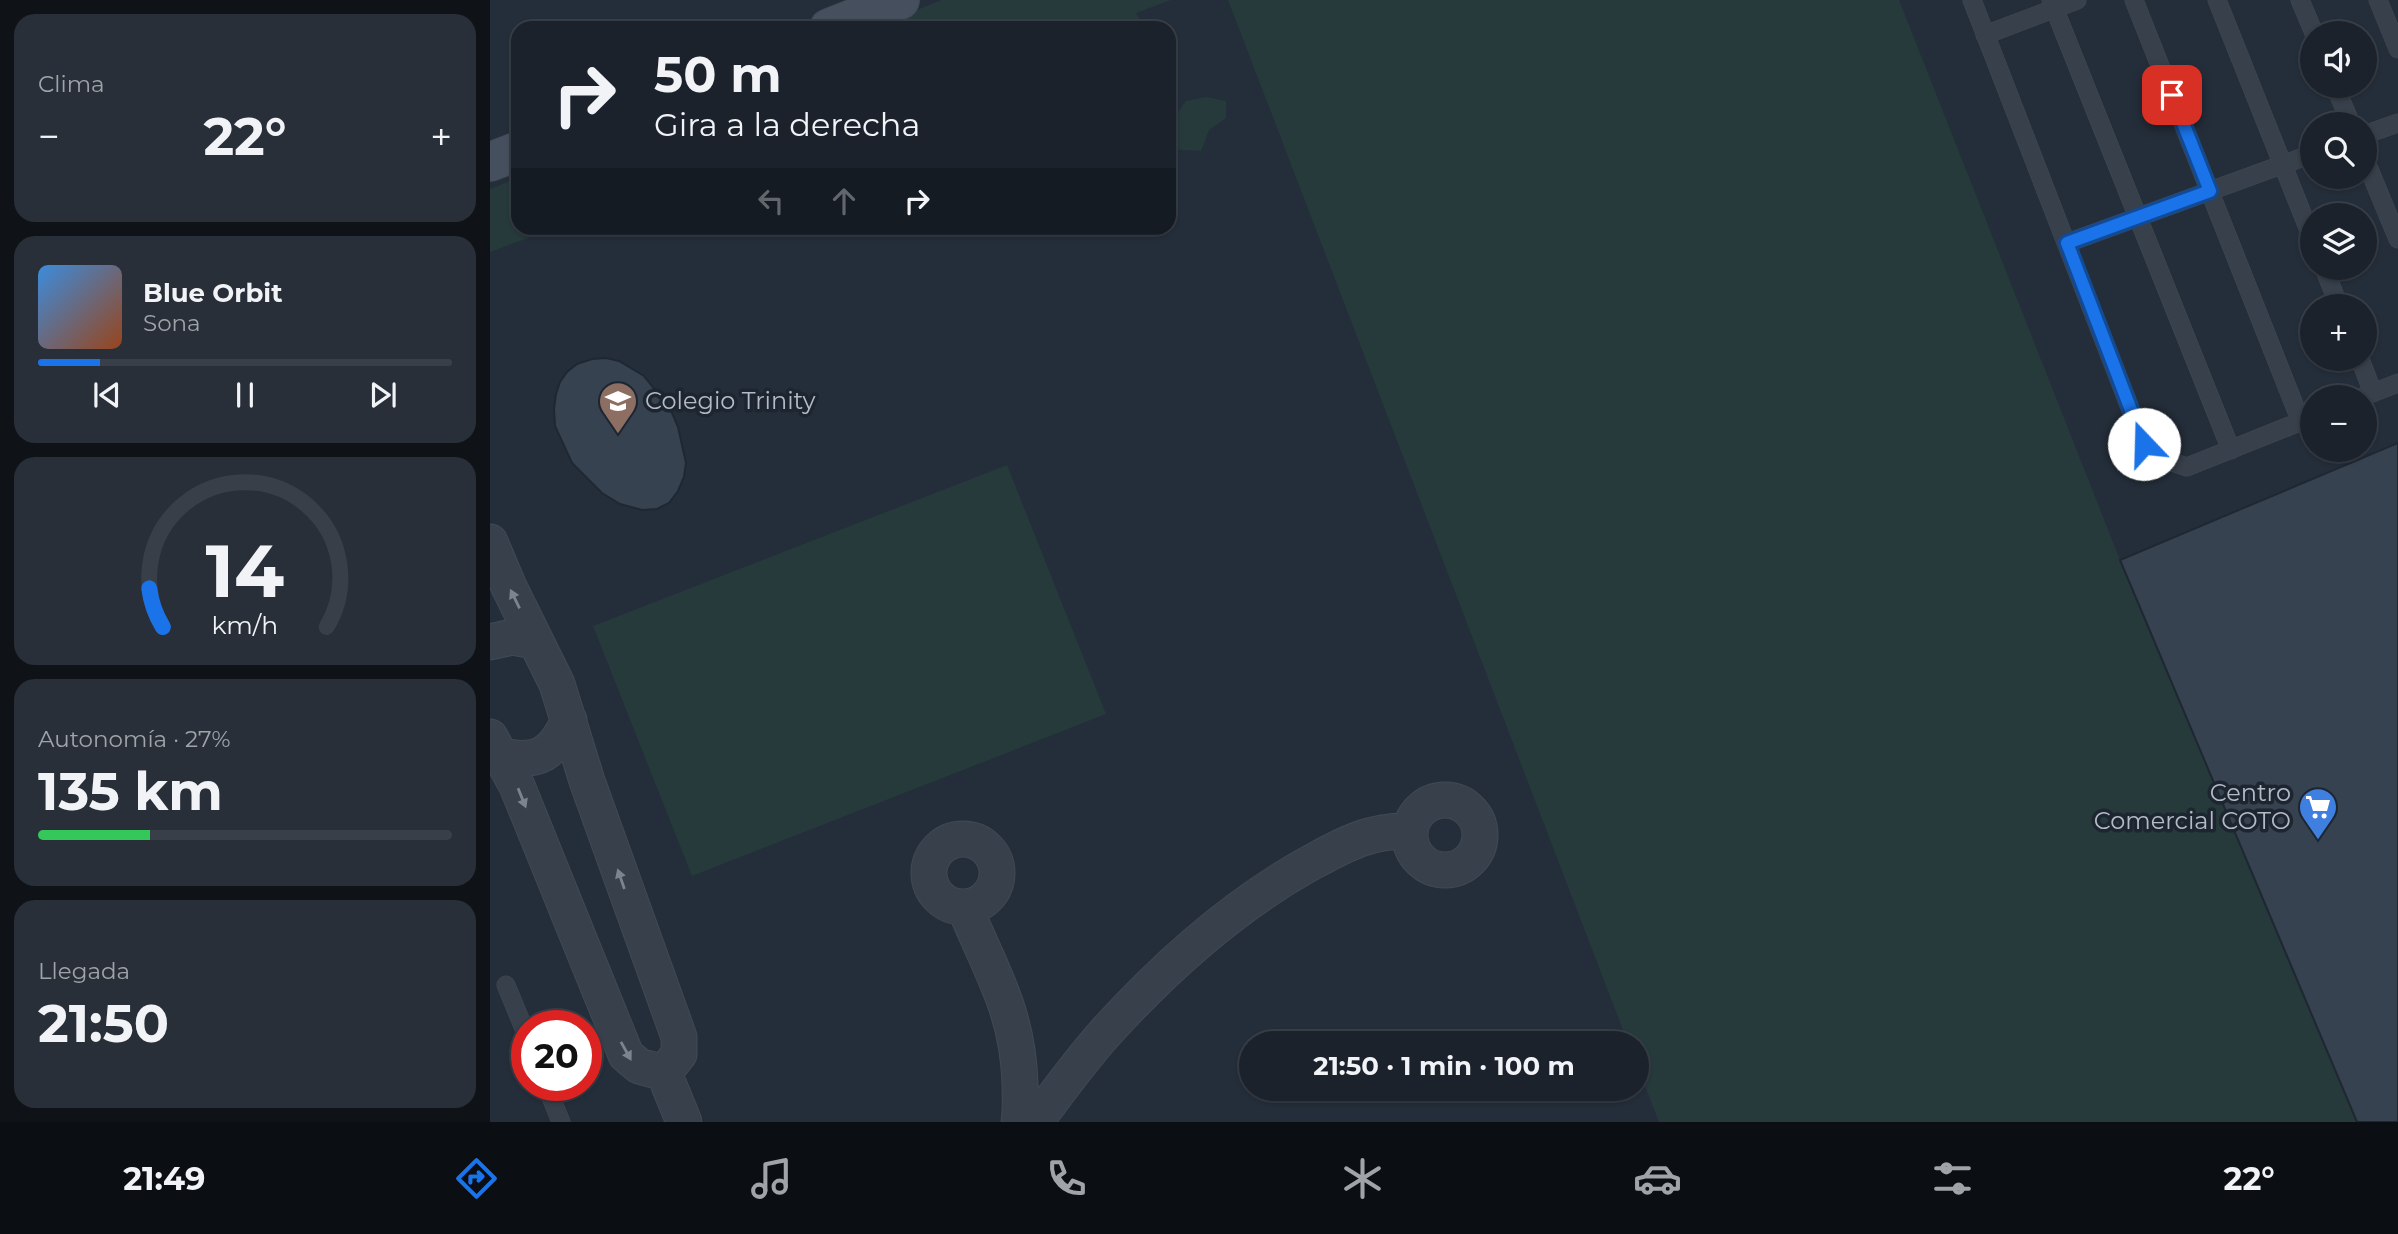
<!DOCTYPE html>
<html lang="es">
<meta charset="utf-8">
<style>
:root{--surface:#1b222c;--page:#282f38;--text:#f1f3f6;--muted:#a0a4a9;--line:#393f48;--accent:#1a73e8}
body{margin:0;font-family:Montserrat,sans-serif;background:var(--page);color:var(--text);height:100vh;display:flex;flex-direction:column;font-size:26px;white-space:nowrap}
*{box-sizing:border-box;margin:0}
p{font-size:23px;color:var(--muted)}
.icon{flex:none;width:38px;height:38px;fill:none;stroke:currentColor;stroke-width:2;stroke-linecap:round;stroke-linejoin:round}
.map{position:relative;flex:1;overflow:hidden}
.side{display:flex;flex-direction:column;gap:14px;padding:14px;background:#0f1318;width:490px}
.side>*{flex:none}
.hud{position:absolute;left:21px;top:21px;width:665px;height:214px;border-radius:21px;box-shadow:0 2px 5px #0004,0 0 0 2px var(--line);background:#1b222c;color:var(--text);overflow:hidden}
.controls{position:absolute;left:1810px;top:21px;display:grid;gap:14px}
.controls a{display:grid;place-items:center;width:77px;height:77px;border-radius:50%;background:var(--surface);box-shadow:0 2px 5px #0004,0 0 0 2px var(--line);font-size:35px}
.speed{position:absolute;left:21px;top:1010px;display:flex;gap:14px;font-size:35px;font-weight:700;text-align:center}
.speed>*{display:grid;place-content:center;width:91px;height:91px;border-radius:50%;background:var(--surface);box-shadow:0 2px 5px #0004,0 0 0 2px var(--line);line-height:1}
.speed .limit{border:10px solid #d22;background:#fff;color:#111}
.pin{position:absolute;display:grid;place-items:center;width:60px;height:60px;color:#fff;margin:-30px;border-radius:14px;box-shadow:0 4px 10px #0006}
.me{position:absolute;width:77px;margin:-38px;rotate:339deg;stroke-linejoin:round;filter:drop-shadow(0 0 5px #0008)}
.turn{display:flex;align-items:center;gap:24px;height:147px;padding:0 28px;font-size:32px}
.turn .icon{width:91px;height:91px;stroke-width:2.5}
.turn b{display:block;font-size:49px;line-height:60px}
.lanes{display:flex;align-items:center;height:66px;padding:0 28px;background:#0003;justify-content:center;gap:35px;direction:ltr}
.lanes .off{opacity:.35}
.big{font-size:52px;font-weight:700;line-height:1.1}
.side .card{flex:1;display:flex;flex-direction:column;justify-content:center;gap:10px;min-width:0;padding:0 24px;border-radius:21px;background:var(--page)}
.side .dial{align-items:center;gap:0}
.dial svg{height:182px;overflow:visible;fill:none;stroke:var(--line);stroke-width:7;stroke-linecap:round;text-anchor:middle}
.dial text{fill:var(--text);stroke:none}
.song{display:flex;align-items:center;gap:21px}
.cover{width:84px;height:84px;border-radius:10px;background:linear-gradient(135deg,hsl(210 70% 55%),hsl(20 70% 35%))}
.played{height:7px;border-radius:4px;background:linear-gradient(90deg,var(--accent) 15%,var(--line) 15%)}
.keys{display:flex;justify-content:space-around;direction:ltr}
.heat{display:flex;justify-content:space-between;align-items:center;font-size:38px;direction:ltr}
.charge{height:10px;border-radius:5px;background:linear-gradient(90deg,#34c759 27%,var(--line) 0)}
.trip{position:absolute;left:749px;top:1031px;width:410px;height:70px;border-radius:35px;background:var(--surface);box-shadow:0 2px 5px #0004,0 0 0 2px var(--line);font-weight:700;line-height:70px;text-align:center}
.tabs{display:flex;height:112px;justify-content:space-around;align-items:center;background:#0b0e12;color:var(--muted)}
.tabs .icon{width:49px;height:49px}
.tabs .selected{color:var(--accent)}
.tabs b{font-size:32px;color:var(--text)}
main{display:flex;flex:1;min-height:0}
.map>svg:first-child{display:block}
.green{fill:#26393b}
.building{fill:#364250;stroke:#1f2732;stroke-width:2}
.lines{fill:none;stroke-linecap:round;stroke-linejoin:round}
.lane-casing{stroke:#414954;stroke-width:19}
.street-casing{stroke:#414954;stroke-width:37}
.secondary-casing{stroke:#414954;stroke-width:40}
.lane{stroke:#38404b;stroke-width:18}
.street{stroke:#38404b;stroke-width:35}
.secondary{stroke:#464f5d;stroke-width:38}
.oneway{fill:#7c848f}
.route-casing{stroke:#114b97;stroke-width:18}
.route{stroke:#1a73e8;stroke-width:12}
.labels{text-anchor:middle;stroke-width:7;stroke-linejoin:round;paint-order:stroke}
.poi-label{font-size:24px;fill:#b3bbc6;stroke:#1d2530;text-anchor:start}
</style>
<main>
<section class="side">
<div class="card"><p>Clima</p>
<div class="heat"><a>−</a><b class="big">22°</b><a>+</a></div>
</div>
<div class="card">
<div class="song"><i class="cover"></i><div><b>Blue Orbit</b><p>Sona</p></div></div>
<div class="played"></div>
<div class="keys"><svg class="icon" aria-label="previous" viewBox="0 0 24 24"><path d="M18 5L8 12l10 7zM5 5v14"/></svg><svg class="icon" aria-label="pause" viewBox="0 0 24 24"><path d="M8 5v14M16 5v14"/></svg><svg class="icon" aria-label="next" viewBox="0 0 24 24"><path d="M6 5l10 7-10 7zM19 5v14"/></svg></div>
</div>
<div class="card dial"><svg viewBox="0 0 100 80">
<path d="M14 69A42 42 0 1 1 86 69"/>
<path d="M14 69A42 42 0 0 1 8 52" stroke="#1a73e8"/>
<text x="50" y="56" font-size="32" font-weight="700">14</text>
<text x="50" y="72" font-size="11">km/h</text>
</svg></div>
<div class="card"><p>Autonomía · 27%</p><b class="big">135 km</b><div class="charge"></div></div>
<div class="card"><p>Llegada</p><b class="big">21:50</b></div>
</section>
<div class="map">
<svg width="1908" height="1122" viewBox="0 0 1908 1122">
<rect width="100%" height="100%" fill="#242e3a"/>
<path class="green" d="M 452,0 L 681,0 L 646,13 L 651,22 L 651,28 L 381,28 Z
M 738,0 L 1409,0 L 1630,560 L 1867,1122 L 1169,1122 L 1146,1063 L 1146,1043 L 1138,1043 Z
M 716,97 L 736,101 L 736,118 L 719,130 L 711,151 L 679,149 L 679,116 L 686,115 L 696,101 Z
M 28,178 L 28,228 L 65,228 L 0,252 L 0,189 Z
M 517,465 L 616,714 L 202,876 L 103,626 Z"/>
<path class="building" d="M 116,358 L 129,361 L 154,376 L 180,408 L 188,427 L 196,463 L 194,477 L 188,491 L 179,503 L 167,509 L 152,510 L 130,504 L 112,493 L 82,463 L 65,426 L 64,409 L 66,394 L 70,382 L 77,372 L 87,364 L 102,359 Z
M 1908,443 L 1908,1122 L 1867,1122 L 1630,560 Z"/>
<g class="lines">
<defs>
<path id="lane" d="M 1482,0 L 1654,444 L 1670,458 L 1697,467 L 1822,417
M 1561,0 L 1741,450
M 1644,0 L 1811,422
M 1727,0 L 1822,238
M 1810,0 L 1824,33
M 1888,0 L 1908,49
M 1495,35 L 1587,0
M 1845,86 L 1861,124
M 1874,135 L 1908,123
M 1874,157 L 1908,239
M 1577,243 L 1822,154
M 1834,268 L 1849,306
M 1870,359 L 1883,393
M 1872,397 L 1908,383
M 16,985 L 37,1036
M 56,1085 L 71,1122"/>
<path id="street" d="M 0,542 L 19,587 L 67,684 L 97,781 L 189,1037 L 189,1054 L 174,1073
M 0,642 L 22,637 L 45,641
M 0,737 L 27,786 L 136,1055 L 149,1066 L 174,1073
M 12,756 C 49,764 64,753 79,720
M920 835a35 35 0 1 1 70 0a35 35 0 1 1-70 0Z
M439 873a34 34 0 1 1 68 0a34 34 0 1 1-68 0Z
M 475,908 C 501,972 528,1011 530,1084 C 530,1097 531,1109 529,1122
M 174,1073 L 194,1122
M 545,1122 C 568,1092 590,1061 615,1033 C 673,969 739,909 815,866 C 852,846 877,830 920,831"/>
<path id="secondary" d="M 339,28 L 410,0
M 0,162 L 28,151"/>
</defs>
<use href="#lane" class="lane-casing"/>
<use href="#street" class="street-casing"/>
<use href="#secondary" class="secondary-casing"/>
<use href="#lane" class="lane"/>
<use href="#street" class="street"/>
<use href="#secondary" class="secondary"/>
</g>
<defs><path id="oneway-solid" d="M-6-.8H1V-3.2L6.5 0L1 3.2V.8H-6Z" transform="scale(1.75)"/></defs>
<g class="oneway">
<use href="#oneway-solid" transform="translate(25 599) rotate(-116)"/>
<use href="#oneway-solid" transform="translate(32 798) rotate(68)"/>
<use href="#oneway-solid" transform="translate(131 879) rotate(-109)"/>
<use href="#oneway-solid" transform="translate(136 1051) rotate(61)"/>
</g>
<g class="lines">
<defs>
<path id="route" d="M 1654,444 L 1577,243 L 1720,191 L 1682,95"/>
</defs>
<use href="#route" class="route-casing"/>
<use href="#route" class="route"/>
</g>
<defs>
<symbol id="school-pin" viewBox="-11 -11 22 30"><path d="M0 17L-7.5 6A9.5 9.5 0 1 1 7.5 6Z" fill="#8d6e63" stroke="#1d2530"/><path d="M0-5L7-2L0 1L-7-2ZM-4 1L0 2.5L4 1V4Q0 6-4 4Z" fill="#fff"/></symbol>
<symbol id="supermarket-pin" viewBox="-11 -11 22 30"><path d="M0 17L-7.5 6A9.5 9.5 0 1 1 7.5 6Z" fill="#3f7fe0" stroke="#1d2530"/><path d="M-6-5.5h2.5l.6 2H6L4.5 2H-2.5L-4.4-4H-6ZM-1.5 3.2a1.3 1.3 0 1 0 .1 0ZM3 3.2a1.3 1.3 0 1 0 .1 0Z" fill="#fff"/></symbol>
</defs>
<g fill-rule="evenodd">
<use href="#school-pin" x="106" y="379" width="44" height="60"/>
<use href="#supermarket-pin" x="1806" y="785" width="44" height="60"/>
</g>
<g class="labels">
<g class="poi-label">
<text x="155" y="409">Colegio Trinity</text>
<text x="1801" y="801" text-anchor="end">Centro<tspan x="1801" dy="28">Comercial COTO</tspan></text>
</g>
</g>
</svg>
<div class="controls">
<a><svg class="icon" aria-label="sound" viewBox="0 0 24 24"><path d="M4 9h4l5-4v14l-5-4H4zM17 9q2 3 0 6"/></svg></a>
<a><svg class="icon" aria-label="search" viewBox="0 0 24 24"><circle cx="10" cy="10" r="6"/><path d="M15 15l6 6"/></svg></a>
<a><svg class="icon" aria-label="layers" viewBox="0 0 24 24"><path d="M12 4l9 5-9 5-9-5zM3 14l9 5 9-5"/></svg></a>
<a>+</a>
<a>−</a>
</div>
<div class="speed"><div class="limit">20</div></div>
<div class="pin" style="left:1682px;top:95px;background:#d93025"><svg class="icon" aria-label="arrive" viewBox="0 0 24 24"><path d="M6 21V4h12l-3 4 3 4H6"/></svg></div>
<svg class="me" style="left:1654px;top:444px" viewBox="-20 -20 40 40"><circle r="19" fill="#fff"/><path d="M0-13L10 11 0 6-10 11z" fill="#1a73e8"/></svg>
<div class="trip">21:50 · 1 min · 100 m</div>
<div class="hud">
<div class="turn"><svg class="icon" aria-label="right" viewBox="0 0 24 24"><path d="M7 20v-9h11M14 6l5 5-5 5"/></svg><div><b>50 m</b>Gira a la derecha</div></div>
<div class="lanes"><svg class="icon off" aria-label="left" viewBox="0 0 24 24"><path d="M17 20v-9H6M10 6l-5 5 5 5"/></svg><svg class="icon off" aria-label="ahead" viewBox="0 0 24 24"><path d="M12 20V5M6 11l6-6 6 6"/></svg><svg class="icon" aria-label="right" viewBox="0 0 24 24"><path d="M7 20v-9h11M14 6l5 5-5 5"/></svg></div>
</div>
</div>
</main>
<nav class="tabs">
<b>21:49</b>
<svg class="icon selected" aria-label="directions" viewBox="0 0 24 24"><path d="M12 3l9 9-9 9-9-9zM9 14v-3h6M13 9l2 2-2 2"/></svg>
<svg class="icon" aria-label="music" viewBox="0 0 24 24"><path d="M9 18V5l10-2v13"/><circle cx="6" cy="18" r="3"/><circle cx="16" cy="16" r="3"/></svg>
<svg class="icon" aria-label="phone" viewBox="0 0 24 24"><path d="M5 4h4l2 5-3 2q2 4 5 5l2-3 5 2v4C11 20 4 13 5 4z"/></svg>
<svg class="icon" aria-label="climate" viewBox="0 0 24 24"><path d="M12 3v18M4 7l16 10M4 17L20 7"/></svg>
<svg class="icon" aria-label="car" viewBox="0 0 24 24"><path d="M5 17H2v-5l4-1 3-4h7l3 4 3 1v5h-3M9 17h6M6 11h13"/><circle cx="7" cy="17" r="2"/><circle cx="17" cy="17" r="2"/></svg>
<svg class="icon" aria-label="filters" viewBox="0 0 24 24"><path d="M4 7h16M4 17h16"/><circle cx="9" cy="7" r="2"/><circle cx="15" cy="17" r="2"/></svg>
<b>22°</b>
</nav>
